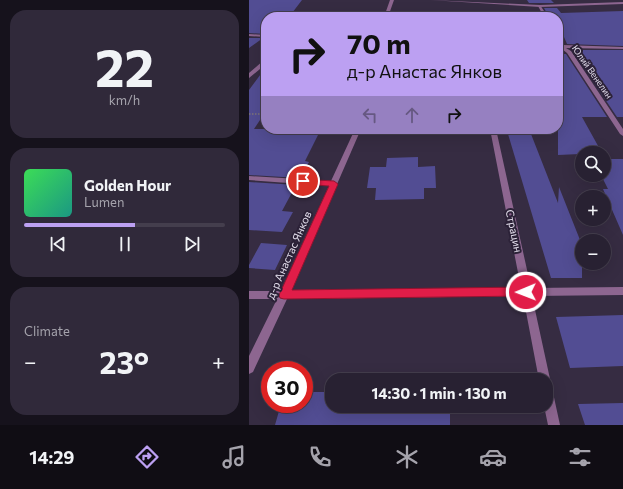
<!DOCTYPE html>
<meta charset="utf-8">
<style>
:root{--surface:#282132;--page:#30293a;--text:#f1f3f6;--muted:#a5a3ac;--line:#443e4d;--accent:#bca0f2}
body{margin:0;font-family:Commissioner,sans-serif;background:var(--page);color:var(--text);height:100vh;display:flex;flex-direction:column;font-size:15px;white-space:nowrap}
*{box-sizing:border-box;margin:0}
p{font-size:13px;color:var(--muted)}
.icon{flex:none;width:22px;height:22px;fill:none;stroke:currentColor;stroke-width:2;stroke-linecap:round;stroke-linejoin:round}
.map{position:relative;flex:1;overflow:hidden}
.side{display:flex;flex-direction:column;gap:10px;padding:10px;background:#16121c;width:249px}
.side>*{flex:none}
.hud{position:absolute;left:12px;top:12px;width:302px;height:122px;border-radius:16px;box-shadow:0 4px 16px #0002,0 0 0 1px var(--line);background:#bca0f2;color:#111;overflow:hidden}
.controls{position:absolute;left:326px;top:146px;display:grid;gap:8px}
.controls a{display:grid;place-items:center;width:36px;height:36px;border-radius:50%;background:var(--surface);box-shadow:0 4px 16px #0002,0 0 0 1px var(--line);font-size:20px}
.speed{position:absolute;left:12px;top:361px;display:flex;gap:8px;font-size:20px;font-weight:700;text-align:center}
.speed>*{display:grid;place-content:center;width:52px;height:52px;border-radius:50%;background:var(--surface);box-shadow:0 4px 16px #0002,0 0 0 1px var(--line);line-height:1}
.speed .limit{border:6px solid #d22;background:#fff;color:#111}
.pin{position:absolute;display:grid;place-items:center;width:34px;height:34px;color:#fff;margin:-17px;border:2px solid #fff;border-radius:50%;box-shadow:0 1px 4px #0007}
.me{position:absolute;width:44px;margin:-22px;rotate:269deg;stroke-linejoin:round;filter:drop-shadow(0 0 3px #0008)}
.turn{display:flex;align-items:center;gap:14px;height:84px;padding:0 20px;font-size:18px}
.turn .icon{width:52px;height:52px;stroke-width:2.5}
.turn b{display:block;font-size:28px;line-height:34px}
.lanes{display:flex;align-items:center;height:38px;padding:0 20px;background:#0003;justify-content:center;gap:20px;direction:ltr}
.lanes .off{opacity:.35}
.big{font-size:30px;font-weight:700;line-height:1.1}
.side .card{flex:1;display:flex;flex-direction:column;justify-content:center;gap:6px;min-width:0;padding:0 14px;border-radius:16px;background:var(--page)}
.side .dial{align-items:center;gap:0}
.dial b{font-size:52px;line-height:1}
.song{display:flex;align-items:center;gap:12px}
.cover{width:48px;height:48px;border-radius:6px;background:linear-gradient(135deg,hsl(130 70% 55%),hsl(170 70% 35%))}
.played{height:4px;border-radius:2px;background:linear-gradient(90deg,var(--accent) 55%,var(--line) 55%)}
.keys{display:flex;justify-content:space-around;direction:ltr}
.heat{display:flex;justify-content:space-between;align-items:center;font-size:22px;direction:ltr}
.trip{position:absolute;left:76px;top:373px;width:228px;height:40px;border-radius:16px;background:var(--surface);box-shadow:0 4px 16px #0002,0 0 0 1px var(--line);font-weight:700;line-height:40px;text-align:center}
.tab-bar{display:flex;height:64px;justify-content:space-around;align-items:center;background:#100d14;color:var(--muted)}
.tab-bar .icon{width:28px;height:28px}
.tab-bar .on{color:var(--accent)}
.tab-bar b{font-size:18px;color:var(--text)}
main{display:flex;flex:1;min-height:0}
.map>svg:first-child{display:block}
.building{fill:#524d93}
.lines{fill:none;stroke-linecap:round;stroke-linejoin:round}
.path{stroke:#736b7e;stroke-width:2;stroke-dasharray:1.5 1.5;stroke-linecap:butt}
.minor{fill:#8d6690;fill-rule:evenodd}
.tertiary{fill:#8d6690;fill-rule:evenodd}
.route{fill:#e11d48;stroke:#92132f}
.labels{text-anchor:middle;stroke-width:4;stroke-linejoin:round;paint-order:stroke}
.far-street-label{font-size:9px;fill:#e1dcea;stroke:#2c2238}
.street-label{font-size:11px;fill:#e1dcea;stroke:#2c2238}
</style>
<main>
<section class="side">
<div class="card dial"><b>22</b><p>km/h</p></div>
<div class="card">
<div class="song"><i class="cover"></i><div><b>Golden Hour</b><p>Lumen</p></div></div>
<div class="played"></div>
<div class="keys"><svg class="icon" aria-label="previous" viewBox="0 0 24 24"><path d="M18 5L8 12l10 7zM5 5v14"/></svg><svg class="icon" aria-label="pause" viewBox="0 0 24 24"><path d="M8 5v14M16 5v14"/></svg><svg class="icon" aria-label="next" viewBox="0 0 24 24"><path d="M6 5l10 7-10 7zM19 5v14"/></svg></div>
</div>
<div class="card"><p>Climate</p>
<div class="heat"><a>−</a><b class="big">23°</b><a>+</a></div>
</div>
</section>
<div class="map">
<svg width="374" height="425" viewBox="0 0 374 425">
<rect width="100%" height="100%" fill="#362c42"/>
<path class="building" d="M 0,0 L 53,0 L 40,17 L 17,17 L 17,34 L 0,33 Z
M 278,0 L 302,0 L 305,3 L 280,3 Z
M 295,8 L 308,8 L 312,13 L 374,11 L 374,46 L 318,44 L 309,23 L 309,17 L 300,17 Z
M 0,38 L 14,38 L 0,48 Z
M 323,50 L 374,50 L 374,117 L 368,117 Z
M 309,54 L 317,54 L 358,117 L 333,117 L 353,153 L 309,155 Z
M 17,67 L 17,111 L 5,129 L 72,129 L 56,161 L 60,162 L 51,178 L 0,175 L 0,90 Z
M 259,134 L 282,134 L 309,203 L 310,187 L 333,245 L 333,278 L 302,278 Z
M 169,157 L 169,167 L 186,166 L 187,188 L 175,188 L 175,199 L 126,200 L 127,188 L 118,188 L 121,167 L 137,167 L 138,158 Z
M 355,159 L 374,159 L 374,235 L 354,189 L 359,189 L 352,175 L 355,175 Z
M 0,182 L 47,185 L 33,211 L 44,212 L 33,232 L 0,230 Z
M 12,243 L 38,245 L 26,270 L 0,268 L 0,265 Z
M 374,315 L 374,366 L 321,368 L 307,317 Z
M 55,392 L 83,392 L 83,406 L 201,406 L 201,425 L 26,425 L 32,404 L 55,404 Z
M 374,403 L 374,425 L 336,425 L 329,404 Z"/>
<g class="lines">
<path class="path" d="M 0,114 L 17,114"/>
<path class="minor" d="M 141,0 L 145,0 L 139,17 L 135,17 Z
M 291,5 L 299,17 L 295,17 L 289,6 Z
M 0,34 L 17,35 L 17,37 L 0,36 Z
M 309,42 L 314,45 L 374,47 L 374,49 L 317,48 L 322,51 L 374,129 L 374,136 L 371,134 L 318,53 L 309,46 Z
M 15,60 L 17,60 L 17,64 L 0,78 L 0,73 Z
M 106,129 L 112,129 L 42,290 L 272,288 L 241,129 L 247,129 L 282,288 L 374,287 L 374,295 L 283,296 L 311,425 L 299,425 L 295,406 L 297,406 L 297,380 L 290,380 L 274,296 L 38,299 L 4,372 L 0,374 L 0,356 L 28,299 L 0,299 L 0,291 L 32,291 L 80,186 L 0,180 L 0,176 L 82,181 Z"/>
<path class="tertiary" d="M 181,0 L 291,5 L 374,2 L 374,4 L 291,7 Z"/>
</g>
<path class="route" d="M 51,179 L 85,181 L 89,184 L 43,290 L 277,287 L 281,289 L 283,292 L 281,295 L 277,296 L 35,299 L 31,298 L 30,295 L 80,186 L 54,184 L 51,183 L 50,181 Z"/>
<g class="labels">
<g class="far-street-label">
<text transform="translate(343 72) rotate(55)" y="3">Юлий Венелин</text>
</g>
<g class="street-label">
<text transform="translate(265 231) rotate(78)" y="4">Страцин</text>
<text transform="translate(40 255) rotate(-66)" y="4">д-р Анастас Янков</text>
</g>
</g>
</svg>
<div class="controls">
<a><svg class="icon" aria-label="search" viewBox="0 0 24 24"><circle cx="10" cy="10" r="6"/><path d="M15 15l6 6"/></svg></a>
<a>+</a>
<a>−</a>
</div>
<div class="speed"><div class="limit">30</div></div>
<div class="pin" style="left:54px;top:181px;background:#d93025"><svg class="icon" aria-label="arrive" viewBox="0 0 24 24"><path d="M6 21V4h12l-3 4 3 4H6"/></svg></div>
<svg class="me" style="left:277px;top:292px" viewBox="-20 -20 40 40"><circle r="17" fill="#e11d48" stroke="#fff" stroke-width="3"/><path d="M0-11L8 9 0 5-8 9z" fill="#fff"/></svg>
<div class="trip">14:30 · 1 min · 130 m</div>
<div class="hud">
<div class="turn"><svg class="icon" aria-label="right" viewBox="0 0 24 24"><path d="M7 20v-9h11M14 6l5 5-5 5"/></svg><div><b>70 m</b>д-р Анастас Янков</div></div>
<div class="lanes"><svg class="icon off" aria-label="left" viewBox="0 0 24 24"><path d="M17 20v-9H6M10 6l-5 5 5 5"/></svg><svg class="icon off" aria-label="ahead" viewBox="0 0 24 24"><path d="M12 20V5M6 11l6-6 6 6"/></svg><svg class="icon" aria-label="right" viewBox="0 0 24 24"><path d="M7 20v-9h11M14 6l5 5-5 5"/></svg></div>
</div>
</div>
</main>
<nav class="tab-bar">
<b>14:29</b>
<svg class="icon on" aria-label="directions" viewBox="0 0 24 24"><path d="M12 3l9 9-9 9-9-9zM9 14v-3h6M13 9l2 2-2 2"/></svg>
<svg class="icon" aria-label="music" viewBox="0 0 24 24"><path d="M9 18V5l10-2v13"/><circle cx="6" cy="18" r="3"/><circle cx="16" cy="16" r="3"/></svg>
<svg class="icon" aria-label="phone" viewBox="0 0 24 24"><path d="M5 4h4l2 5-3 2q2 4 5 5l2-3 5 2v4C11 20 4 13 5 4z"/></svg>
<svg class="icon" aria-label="climate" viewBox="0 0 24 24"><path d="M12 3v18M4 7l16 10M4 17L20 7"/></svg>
<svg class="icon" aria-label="car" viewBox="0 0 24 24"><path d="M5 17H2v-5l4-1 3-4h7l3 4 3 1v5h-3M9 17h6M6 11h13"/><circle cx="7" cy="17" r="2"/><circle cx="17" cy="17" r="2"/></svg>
<svg class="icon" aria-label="filters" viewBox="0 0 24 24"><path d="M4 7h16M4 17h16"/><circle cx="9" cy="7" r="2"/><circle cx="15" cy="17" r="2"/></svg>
</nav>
